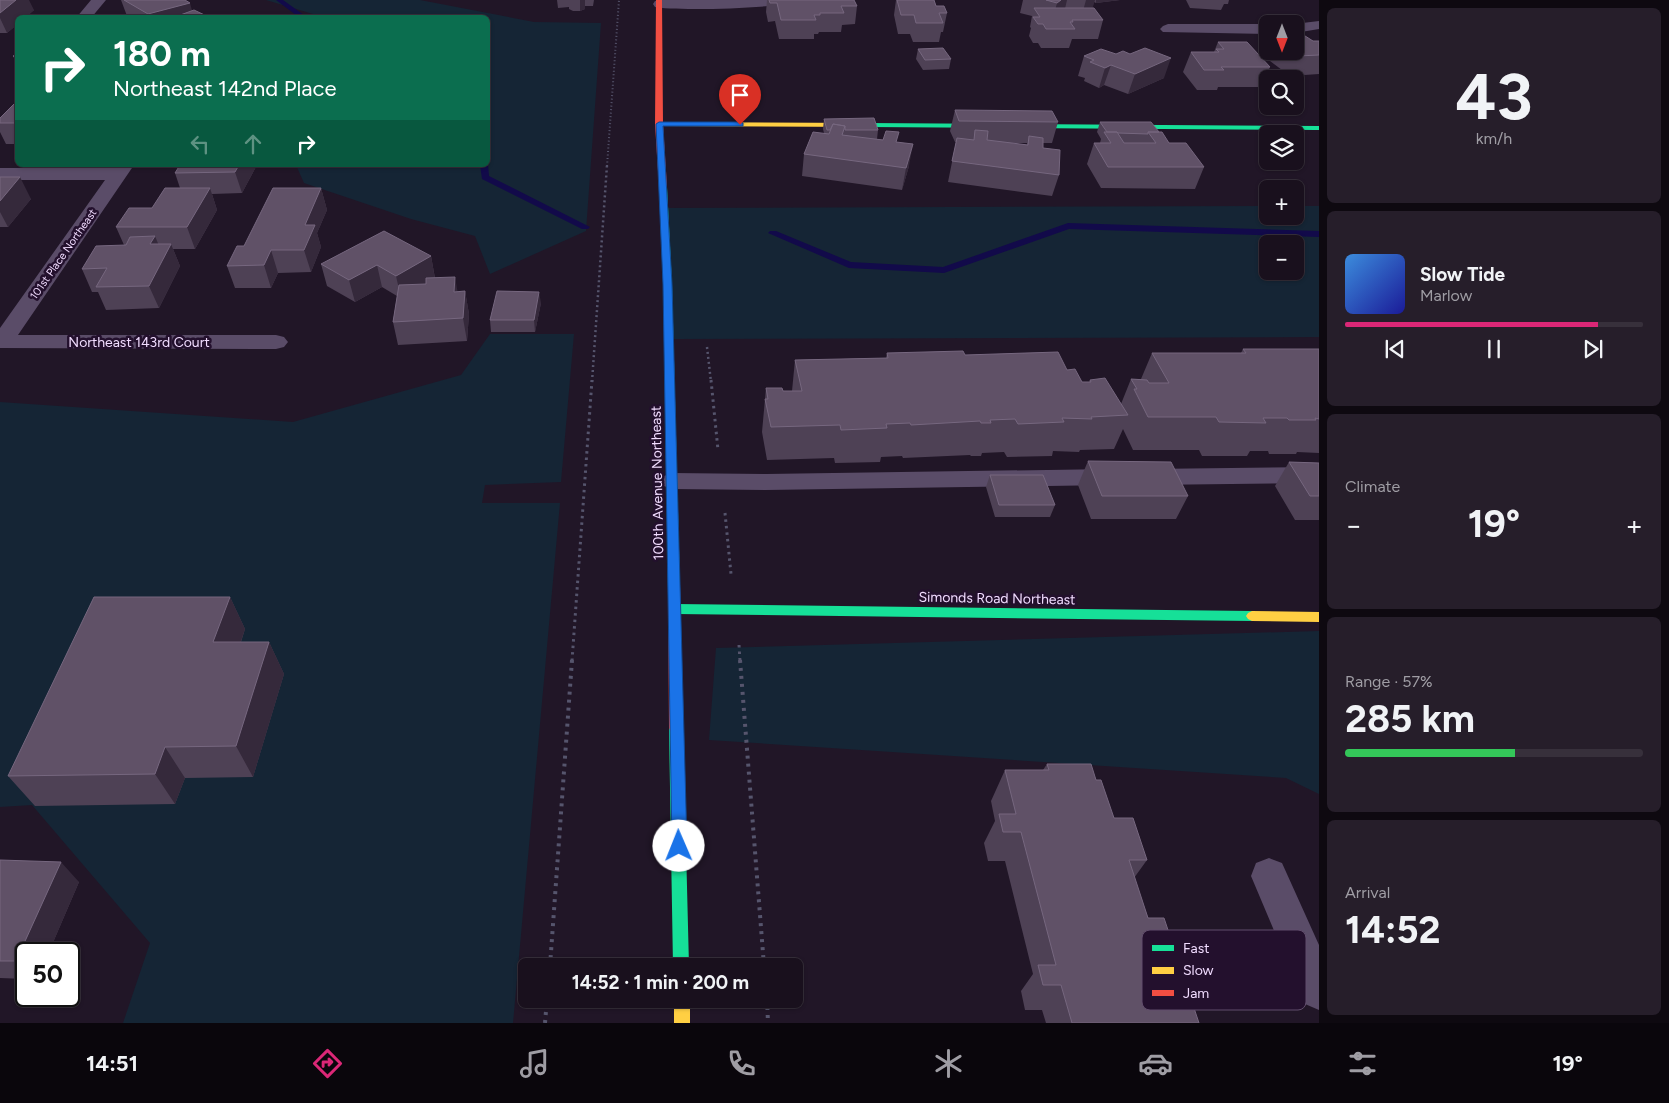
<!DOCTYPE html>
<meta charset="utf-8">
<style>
:root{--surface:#19101d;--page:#261e2a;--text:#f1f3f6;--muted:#9f9da4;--line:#37303b;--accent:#db2777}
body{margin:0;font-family:Figtree,sans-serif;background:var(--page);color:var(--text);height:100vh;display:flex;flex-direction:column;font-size:19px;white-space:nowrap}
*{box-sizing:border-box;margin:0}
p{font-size:16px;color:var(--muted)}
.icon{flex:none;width:28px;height:28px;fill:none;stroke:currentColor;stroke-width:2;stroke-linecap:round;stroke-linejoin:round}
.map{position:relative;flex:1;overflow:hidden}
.details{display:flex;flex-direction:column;gap:8px;padding:8px;background:#0e0910;width:350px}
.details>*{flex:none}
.hud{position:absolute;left:15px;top:15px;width:475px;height:152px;border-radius:8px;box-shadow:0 1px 4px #0004,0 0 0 1px var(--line);background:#0b6e4f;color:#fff;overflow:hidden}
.needle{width:32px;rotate:180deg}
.fabs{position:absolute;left:1259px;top:15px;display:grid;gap:10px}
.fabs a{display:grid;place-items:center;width:45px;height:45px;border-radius:8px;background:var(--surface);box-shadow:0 1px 4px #0004,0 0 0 1px var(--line);font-size:25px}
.speed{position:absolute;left:15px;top:942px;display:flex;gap:10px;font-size:25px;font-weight:700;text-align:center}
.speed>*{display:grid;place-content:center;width:65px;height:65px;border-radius:50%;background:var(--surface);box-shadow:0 1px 4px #0004,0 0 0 1px var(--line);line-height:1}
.speed .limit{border:2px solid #111;border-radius:8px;background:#fff;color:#111}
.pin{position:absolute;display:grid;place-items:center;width:42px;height:42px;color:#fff;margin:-51px -21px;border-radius:50% 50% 50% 0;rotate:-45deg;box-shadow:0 0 5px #0007}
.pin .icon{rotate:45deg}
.me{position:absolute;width:55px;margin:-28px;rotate:359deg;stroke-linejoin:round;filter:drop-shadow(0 0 4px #0008)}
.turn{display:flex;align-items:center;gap:18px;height:105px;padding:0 15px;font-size:22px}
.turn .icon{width:65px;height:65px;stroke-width:2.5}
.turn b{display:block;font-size:35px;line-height:42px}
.lanes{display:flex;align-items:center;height:48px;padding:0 15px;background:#0003;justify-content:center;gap:25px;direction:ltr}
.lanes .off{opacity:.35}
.big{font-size:38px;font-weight:700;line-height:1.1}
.details .widget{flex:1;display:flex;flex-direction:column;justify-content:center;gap:8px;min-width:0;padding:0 18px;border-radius:8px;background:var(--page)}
.details .dial{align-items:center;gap:0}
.dial b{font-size:65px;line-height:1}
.song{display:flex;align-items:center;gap:15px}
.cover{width:60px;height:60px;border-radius:8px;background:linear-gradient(135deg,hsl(210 70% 55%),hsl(240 70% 35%))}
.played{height:5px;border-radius:2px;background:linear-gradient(90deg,var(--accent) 85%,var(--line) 85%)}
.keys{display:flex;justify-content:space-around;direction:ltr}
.heat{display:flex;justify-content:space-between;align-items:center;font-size:28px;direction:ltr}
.charge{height:8px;border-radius:4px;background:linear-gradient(90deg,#34c759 57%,var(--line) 0)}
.trip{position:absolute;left:518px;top:958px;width:285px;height:50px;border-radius:8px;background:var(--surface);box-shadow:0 1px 4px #0004,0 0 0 1px var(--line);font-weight:700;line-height:50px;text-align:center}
.tab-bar{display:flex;height:80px;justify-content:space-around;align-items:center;background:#0a060c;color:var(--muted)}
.tab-bar .icon{width:35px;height:35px}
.tab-bar .on{color:var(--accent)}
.tab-bar b{font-size:22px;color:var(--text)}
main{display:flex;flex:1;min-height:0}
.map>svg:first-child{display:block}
.green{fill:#152535;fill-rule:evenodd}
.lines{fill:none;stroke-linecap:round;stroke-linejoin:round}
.stream{fill:#120a4a;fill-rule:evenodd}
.path-far3{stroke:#56556d;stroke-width:2;stroke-dasharray:1 2.5;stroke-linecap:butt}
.path-far2{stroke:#56556d;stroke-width:2.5;stroke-dasharray:2 3;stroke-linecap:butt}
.path-far1{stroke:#56556d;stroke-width:3;stroke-dasharray:2.5 4;stroke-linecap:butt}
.path{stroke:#56556d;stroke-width:4;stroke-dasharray:3 5;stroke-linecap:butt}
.lane{fill:#5a4c68;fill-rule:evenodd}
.street{fill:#5a4c68;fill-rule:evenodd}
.fast{fill:#16e098;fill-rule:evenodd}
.slow{fill:#ffcf43;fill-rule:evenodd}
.jam{fill:#f24e42;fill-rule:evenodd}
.wall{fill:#4e4155;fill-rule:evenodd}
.shaded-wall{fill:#35293b}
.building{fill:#605167;stroke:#76677f}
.route{fill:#1a73e8;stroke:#114b97}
.labels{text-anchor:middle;stroke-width:5;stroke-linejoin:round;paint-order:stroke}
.far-street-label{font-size:11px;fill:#f1dcff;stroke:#23102d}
.street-label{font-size:14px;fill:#f1dcff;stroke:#23102d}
.key{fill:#23102d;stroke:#614d6c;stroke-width:1}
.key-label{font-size:14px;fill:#f1dcff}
</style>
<main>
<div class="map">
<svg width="1319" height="1023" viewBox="0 0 1319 1023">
<rect width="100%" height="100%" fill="#211627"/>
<path class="green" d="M 266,0 L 420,0 L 534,22 L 601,23 L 586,231 L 490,274 L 475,236 L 411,219 L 304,183 L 296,165 L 488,165 L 488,18 L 323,17 Z
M 1267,206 L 1268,216 L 1295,216 L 1295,206 L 1319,206 L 1319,337 L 671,339 L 663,208 ZM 1268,244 L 1295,244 L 1295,271 L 1268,271 Z
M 490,334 L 574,334 L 561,482 L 485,485 L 482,503 L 560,503 L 513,1023 L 123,1023 L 150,943 L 32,805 L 0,807 L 0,402 L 293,422 L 461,375 Z
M 1319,631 L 1319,794 L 1286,778 L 709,740 L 716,648 Z"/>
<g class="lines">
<path class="stream" d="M 276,0 L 283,0 L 308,18 L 300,18 Z
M 488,164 L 489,176 L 590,227 L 588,229 L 582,229 L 482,179 L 480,165 Z
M 1068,223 L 1319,231 L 1319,237 L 1069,229 L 944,273 L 849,268 L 768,233 L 770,231 L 776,231 L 851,262 L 943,267 Z"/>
<path class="path-far3" d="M 607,166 L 619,0"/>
<path class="path-far2" d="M 707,347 L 711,382
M 592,382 L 607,165"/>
<path class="path-far1" d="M 711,380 L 718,450
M 725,513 L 731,574
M 739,645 L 740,661
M 572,661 L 592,380"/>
<path class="path" d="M 740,660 L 764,966
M 550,966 L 572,660
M 767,999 L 768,1023
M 545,1023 L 547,999"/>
<path class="lane" d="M 659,0 L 798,0 C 789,9 671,11 655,7 L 653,4 L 655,1 Z
M 1319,467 L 1319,483 L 1148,485 L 1140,482 L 1137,477 L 1140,472 L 1148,469 Z
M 1111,469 L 1119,472 L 1122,477 L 1119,482 L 1111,485 L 766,490 L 672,489 L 664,486 L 661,481 L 664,476 L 672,473 L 766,474 Z"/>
<path class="street" d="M 91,0 L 106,0 L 91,18 L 76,18 Z
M 1319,21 L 1319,29 L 1295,33 L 1294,24 Z
M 1168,24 L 1268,24 L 1268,34 L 1163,32 L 1160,29 L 1163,26 Z
M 116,165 L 134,165 L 18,335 L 276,335 L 284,337 L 288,342 L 284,347 L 276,349 L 0,348 L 0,328 L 105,180 L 0,180 L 0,168 L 113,168 Z
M 1269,858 L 1282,863 L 1319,945 L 1319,1010 L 1305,1004 L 1251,876 L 1256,863 Z"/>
<path class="fast" d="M 865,123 L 1319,126 L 1319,130 L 868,127 L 865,127 Z
M 660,185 L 667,187 L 672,284 L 680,587 L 678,590 L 670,590 L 668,587 L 664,284 Z
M 675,604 L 1252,611 L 1256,613 L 1258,616 L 1256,619 L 1252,621 L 675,614 L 671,612 L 669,609 L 671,606 Z
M 676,722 L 681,724 L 683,728 L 689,966 L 673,966 L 669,728 L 671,724 Z"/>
<path class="slow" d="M 656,122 L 868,123 L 872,125 L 868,127 L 659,126 L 656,126 Z
M 1252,611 L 1319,612 L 1319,622 L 1252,621 L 1248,619 L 1246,616 L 1248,613 Z
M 674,999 L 690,999 L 690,1023 L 674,1023 Z"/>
<path class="jam" d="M 656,0 L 662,0 L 663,124 L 667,187 L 663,189 L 659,187 L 655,124 Z
M 674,582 L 678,584 L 680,587 L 683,728 L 681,732 L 676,734 L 671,732 L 669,728 L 668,587 L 670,584 Z"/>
</g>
<path class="wall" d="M 0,0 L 34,10 L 7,33 L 0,33 Z
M 121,0 L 185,0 L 192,11 L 211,18 L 129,18 L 127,16 Z
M 557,0 L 594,0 L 593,6 L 585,6 L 585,9 L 580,11 L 573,11 L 569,9 L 569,7 L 558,8 Z
M 767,0 L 854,0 L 857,6 L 855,24 L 842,25 L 841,32 L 819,32 L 818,34 L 814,34 L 814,39 L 779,39 L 775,21 L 768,22 L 766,12 Z
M 896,0 L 934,0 L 936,6 L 947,13 L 943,32 L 941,32 L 939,42 L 913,42 L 910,34 L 898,34 L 894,15 Z
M 1023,0 L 1120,0 L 1096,3 L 1094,2 L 1092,8 L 1103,20 L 1098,39 L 1072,39 L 1069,48 L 1041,48 L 1038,43 L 1033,43 L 1029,36 L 1031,28 L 1030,27 L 1032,16 L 1020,13 Z
M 1186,0 L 1229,0 L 1228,4 L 1224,4 L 1221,10 L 1190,8 Z
M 1313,41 L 1319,41 L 1319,74 L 1290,76 L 1262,55 L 1268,43 L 1268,51 L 1295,51 Z
M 1218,42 L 1270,67 L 1261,87 L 1218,87 L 1217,90 L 1197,90 L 1183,72 L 1191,52 L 1214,52 Z
M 918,49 L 951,59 L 949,69 L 923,70 L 916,59 Z
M 18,54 L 18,67 L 13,56 Z
M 1084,56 L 1164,78 L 1128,94 L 1104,85 L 1099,88 L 1084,81 L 1085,78 L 1078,76 Z
M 18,100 L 18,144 L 6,144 L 0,132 L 0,118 Z
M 955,110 L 1058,122 L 1052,143 L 1043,143 L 1043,148 L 1059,175 L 1052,196 L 948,182 L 956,142 L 955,142 L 950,131 ZM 1007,143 L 1027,143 L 1027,145 Z
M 824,119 L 878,130 L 877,139 L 897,142 L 909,166 L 902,190 L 802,176 L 804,154 L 824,133 L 823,129 Z
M 1100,122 L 1159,132 L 1169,143 L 1204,167 L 1195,189 L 1101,188 L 1087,164 L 1094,143 L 1100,143 L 1101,139 L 1097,132 Z
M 257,165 L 242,193 L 212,194 L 217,210 L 195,249 L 173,249 L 180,266 L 159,308 L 106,310 L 98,292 L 92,292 L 82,269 L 124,245 L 116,227 L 152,208 L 180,188 L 175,173 Z
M 0,177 L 31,199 L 8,227 L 0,227 Z
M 321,188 L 327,210 L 317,233 L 321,247 L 311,272 L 278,273 L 271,288 L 235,288 L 227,266 L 244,246 Z
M 431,256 L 435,278 L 458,292 L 465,291 L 469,314 L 467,341 L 398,345 L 393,322 L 397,296 L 382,287 L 355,302 L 327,286 L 321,264 Z
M 541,303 L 535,332 L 491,332 L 490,320 Z
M 1243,349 L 1319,349 L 1319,453 L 1297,452 L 1296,454 L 1269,454 L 1268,451 L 1250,451 L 1247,456 L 1202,456 L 1199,450 L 1133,450 L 1123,429 L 1114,449 L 1080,450 L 1079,452 L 1053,451 L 1052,456 L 1007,457 L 1004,452 L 982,453 L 981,456 L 971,456 L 970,455 L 903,458 L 902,456 L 881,457 L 880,462 L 835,463 L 834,458 L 767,460 L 762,432 L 766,388 L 783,391 L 792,391 L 795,360 L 886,358 L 887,353 L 965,355 L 1067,370 L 1082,382 L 1089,382 L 1090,380 L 1121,404 L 1131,379 L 1141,379 L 1152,353 L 1241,353 Z
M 1088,461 L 1188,496 L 1176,519 L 1091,519 L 1078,485 Z
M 1289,462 L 1319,463 L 1319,520 L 1295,520 L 1275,486 Z
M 990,475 L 1055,505 L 1050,517 L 995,517 L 986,487 Z
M 230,597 L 245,629 L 241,642 L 269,642 L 284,674 L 253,777 L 185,778 L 175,804 L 35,806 L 8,776 Z
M 1047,764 L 1096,780 L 1114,818 L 1147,860 L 1134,878 L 1148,918 L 1199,1023 L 1046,1023 L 1042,1010 L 1025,1010 L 1021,991 L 1033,974 L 1005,861 L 988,861 L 984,843 L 995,821 L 991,801 L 1005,770 L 1043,770 Z
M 0,860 L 79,882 L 48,954 L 26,954 L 26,979 L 0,978 Z"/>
<path class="shaded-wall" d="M 16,0 L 29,0 L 34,10 L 25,18 L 18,18 L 18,24 L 7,33 L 0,18 L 0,13 Z
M 580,0 L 585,0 L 585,9 L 580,11 Z
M 1061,0 L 1067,0 L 1064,13 L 1052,22 L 1057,3 Z
M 1086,0 L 1095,0 L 1092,10 L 1081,18 Z
M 1096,0 L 1120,0 L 1096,3 Z
M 190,3 L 194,18 L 149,18 L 148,14 Z
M 1171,58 L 1164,78 L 1128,94 L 1135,74 Z
M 1111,65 L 1104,85 L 1099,88 L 1105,68 Z
M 913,144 L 909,166 L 902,190 L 906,168 Z
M 239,165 L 257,165 L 242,193 L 235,172 Z
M 20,177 L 31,199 L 8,227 L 0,212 L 0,201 Z
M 210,188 L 217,210 L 195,249 L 187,227 Z
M 321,188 L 327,210 L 317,233 L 321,247 L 311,272 L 304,250 L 305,225 Z
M 155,236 L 164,258 L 171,244 L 180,266 L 159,308 L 149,286 L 150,244 Z
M 271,250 L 278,273 L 271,288 L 264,265 Z
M 431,256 L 435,279 L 401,298 L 396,276 Z
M 377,265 L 382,287 L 355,302 L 349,280 Z
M 455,277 L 459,300 L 454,292 Z
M 465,291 L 469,314 L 467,341 L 463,318 Z
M 539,292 L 541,303 L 535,332 L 534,320 Z
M 230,597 L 245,629 L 230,674 L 213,642 Z
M 269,642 L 284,674 L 253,777 L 236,746 Z
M 165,747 L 185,778 L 175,804 L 155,774 Z
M 61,862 L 79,882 L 48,954 L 26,954 L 26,970 L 16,961 Z"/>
<path class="building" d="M 0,0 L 16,0 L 0,13 Z
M 124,0 L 185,0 L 190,3 L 148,14 Z
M 769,0 L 854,0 L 857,6 L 841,6 L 844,13 L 820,13 L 820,15 L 814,15 L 816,20 L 781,20 L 777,3 L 770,3 Z
M 897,0 L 934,0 L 936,6 L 944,6 L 947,13 L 939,13 L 943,23 L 916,23 L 914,15 L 901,15 Z
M 1046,0 L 1061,0 L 1057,3 Z
M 1034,8 L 1094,8 L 1103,20 L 1072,20 L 1073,22 L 1070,22 L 1075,29 L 1046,29 L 1043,24 L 1038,24 L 1033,17 L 1040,17 Z
M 194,10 L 211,18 L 172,18 Z
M 250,15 L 257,16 L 254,18 L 245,18 Z
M 1295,34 L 1302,34 L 1313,41 L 1319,41 L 1319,55 L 1298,56 L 1292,51 L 1295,51 Z
M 1218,42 L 1247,42 L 1270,67 L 1221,67 L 1224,70 L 1204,70 L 1191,52 L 1219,52 L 1216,49 L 1224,49 Z
M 943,48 L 951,59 L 925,60 L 918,49 Z
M 1145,48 L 1171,58 L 1135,74 L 1111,65 L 1105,68 L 1090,62 L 1094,60 L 1084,56 L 1101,49 L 1116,54 L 1123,51 L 1130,54 Z
M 18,54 L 18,59 L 13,56 Z
M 18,100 L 18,123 L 0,123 L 0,118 Z
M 955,110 L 1052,111 L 1058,122 L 959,121 Z
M 874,118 L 878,130 L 845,130 L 845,126 L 833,124 L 830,130 L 827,130 L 824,119 Z
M 1100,122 L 1151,122 L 1159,132 L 1148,132 L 1148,134 L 1118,133 L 1117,132 L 1107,132 Z
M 833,124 L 845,126 L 842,135 L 883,140 L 886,131 L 899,132 L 896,142 L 913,144 L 906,168 L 804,154 L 813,132 L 829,134 Z
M 975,130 L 988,131 L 987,140 L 1028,145 L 1029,136 L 1043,138 L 1043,148 L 1060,150 L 1059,175 L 952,161 L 957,138 L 974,140 Z
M 1104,132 L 1117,132 L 1124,143 L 1156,143 L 1148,132 L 1162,132 L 1169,143 L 1186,143 L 1204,167 L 1108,167 L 1094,143 L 1111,143 Z
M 180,165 L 239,165 L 235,172 L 175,173 Z
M 0,177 L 20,177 L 0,201 Z
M 165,188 L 210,188 L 187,227 L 116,227 L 129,208 L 152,208 Z
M 273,188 L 321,188 L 305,225 L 315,225 L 304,250 L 271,250 L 264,265 L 227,266 L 237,246 L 244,246 Z
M 384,231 L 431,256 L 396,276 L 377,265 L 349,280 L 321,264 Z
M 155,236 L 150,244 L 171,244 L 149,286 L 96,287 L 107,268 L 82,269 L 96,246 L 126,245 L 130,237 Z
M 455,277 L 454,292 L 465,291 L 463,318 L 393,322 L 399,285 L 426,284 L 426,278 Z
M 497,291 L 539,292 L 534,320 L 490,320 Z
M 1243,349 L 1319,349 L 1319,419 L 1315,418 L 1316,420 L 1289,420 L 1287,418 L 1263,418 L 1266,423 L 1219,422 L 1216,417 L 1148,417 L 1134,389 L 1137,389 L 1131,379 L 1147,380 L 1149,383 L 1169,383 L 1152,353 L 1246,353 Z
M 963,351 L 965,355 L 1058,352 L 1067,370 L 1075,369 L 1082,382 L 1091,382 L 1090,380 L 1105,378 L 1128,415 L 1091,417 L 1092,419 L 1062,418 L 1064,422 L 1018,424 L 1015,419 L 990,420 L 991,423 L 981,423 L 980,421 L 911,425 L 910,423 L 886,424 L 887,428 L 841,430 L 840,425 L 771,427 L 765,399 L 768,399 L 766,388 L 782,388 L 783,391 L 802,391 L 795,360 L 888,358 L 887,353 Z
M 1088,461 L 1171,462 L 1188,496 L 1102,496 Z
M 1289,462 L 1319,463 L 1319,496 L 1310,496 Z
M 990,475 L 1043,475 L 1055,505 L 999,505 Z
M 94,597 L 230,597 L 213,642 L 269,642 L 236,746 L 165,747 L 155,774 L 8,776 Z
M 1047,764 L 1091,764 L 1096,780 L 1101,780 L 1114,818 L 1133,818 L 1147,860 L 1129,860 L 1148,918 L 1164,918 L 1199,1023 L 1072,1023 L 1061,985 L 1043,985 L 1038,965 L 1056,965 L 1021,832 L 1003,832 L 999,814 L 1016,814 L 1005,770 L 1049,770 Z
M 0,860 L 61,862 L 16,961 L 0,961 Z"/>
<path class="route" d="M 740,122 L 743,123 L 743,126 L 663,126 L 672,284 L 687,846 L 684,851 L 679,853 L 674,851 L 672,846 L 663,284 L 656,124 L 659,122 Z"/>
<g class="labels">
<g class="far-street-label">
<text transform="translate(63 254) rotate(-55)" y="4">101st Place Northeast</text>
</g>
<g class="street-label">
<text x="139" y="347">Northeast 143rd Court</text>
<text transform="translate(657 483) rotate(-91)" y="5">100th Avenue Northeast</text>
<text transform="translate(997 598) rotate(1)" y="5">Simonds Road Northeast</text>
</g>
</g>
<rect x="1142" y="930" width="164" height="80" rx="8" class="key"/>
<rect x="1152" y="945" width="22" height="6" fill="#16e098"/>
<rect x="1152" y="967" width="22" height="7" fill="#ffcf43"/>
<rect x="1152" y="990" width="22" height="6" fill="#f24e42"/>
<g class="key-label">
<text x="1183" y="953">Fast</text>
<text x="1183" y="975">Slow</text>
<text x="1183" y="998">Jam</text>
</g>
</svg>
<div class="fabs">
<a><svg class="needle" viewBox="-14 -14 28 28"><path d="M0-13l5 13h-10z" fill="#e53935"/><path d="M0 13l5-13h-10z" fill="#9f9da4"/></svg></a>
<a><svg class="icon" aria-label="search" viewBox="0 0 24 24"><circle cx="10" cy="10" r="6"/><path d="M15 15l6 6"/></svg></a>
<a><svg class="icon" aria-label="layers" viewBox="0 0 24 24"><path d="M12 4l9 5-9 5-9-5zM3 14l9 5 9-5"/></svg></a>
<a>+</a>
<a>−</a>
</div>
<div class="speed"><div class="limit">50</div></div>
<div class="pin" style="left:740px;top:125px;background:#d93025"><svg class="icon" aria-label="arrive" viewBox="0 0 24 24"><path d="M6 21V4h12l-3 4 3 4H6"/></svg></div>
<svg class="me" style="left:679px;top:846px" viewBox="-20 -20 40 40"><circle r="19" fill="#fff"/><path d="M0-13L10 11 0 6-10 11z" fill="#1a73e8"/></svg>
<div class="trip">14:52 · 1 min · 200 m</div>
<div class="hud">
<div class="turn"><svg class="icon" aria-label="right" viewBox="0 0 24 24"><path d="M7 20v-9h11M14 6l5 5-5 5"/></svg><div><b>180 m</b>Northeast 142nd Place</div></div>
<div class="lanes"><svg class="icon off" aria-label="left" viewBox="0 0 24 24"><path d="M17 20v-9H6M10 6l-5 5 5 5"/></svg><svg class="icon off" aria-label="ahead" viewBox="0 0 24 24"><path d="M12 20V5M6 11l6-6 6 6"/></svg><svg class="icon" aria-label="right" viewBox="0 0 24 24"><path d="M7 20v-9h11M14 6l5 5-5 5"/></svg></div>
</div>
</div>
<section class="details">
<div class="widget dial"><b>43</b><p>km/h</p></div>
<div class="widget">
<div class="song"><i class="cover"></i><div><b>Slow Tide</b><p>Marlow</p></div></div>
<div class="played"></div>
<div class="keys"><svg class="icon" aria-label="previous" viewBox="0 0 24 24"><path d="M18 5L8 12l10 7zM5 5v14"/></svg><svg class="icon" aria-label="pause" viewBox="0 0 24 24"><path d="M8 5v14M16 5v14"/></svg><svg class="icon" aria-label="next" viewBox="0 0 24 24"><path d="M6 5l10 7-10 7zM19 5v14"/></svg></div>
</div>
<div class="widget"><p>Climate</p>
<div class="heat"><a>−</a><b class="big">19°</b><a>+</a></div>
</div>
<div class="widget"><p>Range · 57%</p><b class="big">285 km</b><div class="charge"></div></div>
<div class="widget"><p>Arrival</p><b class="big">14:52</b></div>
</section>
</main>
<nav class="tab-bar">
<b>14:51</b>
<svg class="icon on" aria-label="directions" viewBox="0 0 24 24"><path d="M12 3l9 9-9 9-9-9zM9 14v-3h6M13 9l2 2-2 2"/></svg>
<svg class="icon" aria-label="music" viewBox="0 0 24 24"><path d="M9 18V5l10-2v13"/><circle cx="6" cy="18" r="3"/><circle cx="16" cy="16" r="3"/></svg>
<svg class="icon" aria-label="phone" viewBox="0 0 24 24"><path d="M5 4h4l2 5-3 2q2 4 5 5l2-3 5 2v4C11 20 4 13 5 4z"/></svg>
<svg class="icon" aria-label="climate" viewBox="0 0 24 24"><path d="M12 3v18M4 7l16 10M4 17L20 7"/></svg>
<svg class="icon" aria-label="car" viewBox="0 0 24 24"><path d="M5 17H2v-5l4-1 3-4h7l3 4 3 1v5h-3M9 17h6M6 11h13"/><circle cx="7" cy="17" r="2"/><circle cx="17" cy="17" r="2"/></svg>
<svg class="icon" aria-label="filters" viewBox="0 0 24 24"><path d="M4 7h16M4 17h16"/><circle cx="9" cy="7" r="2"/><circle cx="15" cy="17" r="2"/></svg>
<b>19°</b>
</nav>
